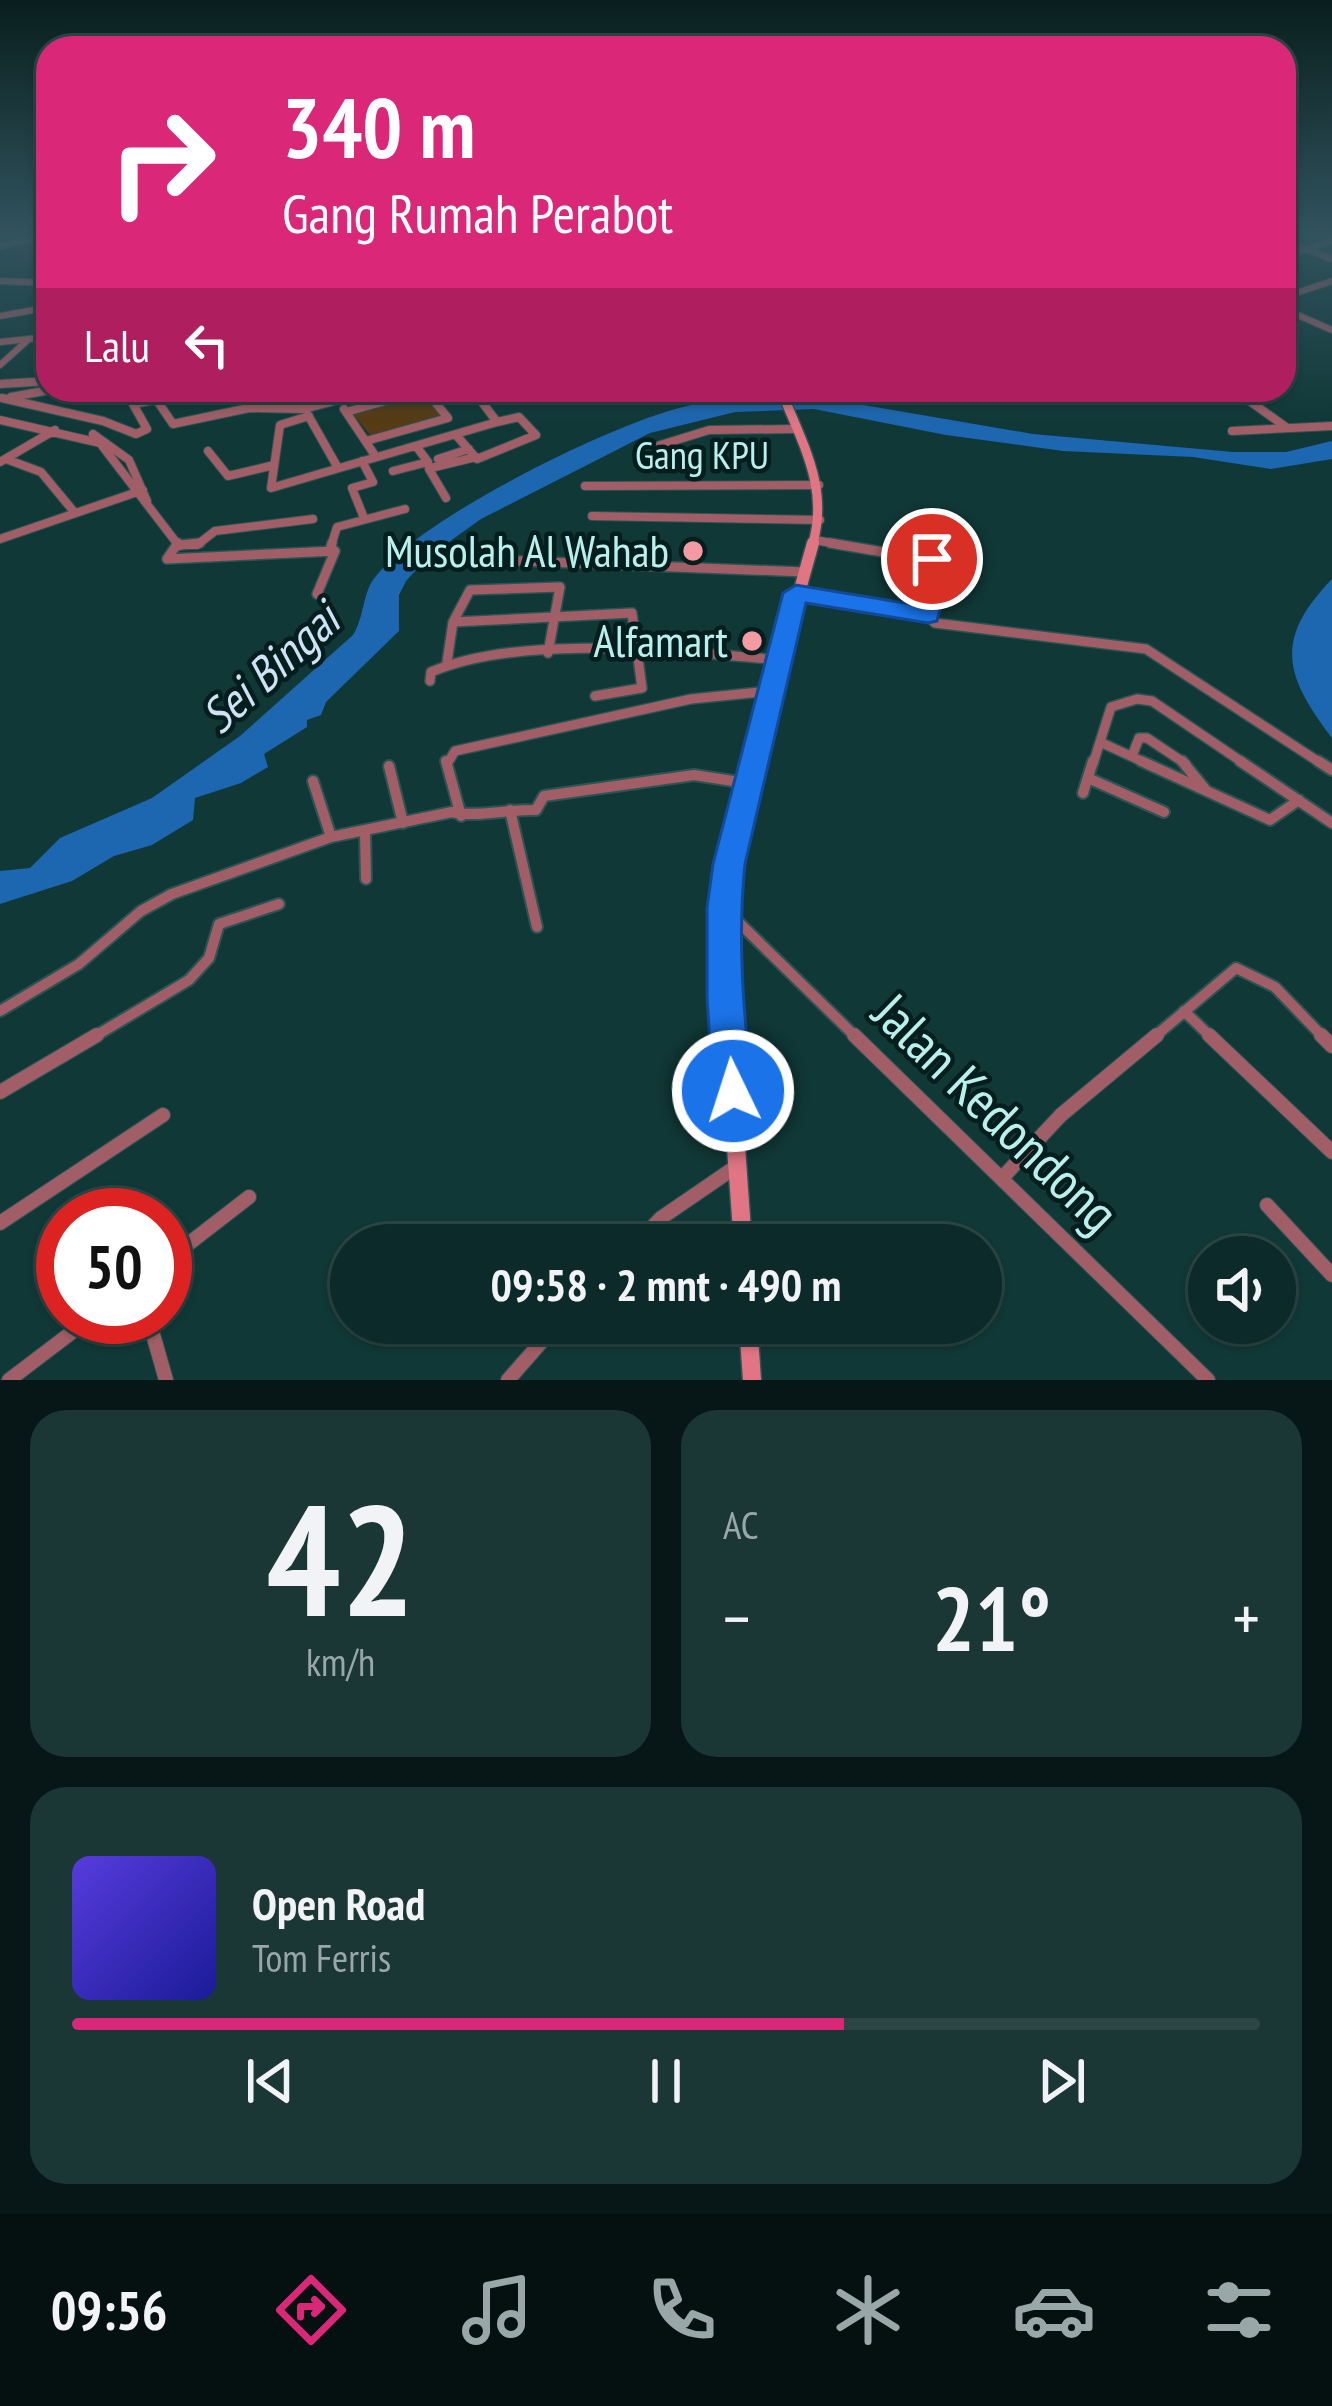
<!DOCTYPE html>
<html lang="id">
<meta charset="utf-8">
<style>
:root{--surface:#0c2a29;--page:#1a3635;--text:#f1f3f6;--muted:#9aa7a8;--line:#2c4646;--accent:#db2777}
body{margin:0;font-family:"PT Sans Narrow",sans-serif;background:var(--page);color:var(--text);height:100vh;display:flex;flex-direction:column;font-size:45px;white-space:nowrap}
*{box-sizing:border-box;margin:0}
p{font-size:39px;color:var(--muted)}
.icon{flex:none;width:66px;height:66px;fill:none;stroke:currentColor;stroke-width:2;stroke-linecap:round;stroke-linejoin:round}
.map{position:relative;height:1380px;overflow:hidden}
.sheet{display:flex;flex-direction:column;gap:30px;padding:30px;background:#071717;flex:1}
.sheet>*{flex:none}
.top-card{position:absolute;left:36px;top:36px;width:1260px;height:366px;border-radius:36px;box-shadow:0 3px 9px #0004,0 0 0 3px var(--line);background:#db2777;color:#fff;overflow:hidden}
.tools{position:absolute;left:1188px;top:1236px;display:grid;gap:24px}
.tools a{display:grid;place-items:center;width:108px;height:108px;border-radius:50%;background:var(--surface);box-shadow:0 3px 9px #0004,0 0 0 3px var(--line);font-size:60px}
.speed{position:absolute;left:36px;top:1188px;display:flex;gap:24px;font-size:60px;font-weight:700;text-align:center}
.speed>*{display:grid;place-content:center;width:156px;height:156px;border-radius:50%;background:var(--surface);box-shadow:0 3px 9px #0004,0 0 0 3px var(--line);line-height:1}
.speed .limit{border:18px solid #d22;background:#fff;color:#111}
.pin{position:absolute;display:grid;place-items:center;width:102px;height:102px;color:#fff;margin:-51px;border:6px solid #fff;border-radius:50%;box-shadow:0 3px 12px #0007}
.me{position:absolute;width:132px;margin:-66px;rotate:356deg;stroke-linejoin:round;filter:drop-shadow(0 0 9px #0008)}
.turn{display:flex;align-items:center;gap:42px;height:252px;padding:0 48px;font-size:54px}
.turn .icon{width:156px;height:156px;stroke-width:2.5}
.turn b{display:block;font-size:84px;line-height:102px}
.then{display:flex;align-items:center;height:114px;padding:0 48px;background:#0003;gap:24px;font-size:45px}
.big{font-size:90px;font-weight:700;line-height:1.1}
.sheet .widget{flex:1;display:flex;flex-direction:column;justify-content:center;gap:18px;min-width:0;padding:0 42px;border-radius:36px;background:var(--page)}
.sheet .dial{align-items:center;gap:0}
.dial b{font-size:156px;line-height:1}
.song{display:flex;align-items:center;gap:36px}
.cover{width:144px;height:144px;border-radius:18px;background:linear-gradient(135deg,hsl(250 70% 55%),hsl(240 70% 35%))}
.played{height:12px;border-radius:6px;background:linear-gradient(90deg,var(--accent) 65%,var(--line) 65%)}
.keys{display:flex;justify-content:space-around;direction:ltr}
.heat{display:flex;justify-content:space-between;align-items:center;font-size:66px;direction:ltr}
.sheet .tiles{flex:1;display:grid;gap:30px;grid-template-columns:1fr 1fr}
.widget:last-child{grid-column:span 2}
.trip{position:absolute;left:330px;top:1224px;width:672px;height:120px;border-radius:60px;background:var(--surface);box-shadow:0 3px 9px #0004,0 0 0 3px var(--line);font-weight:700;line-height:120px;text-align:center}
.tab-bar{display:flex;height:192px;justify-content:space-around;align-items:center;background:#051110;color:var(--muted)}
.tab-bar .icon{width:84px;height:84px}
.tab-bar .current{color:var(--accent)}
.tab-bar b{font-size:54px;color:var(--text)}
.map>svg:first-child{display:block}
.green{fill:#563b14}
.water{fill:#1d66b0}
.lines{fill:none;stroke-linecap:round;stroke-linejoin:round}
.minor-far4-casing{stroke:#2b5554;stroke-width:8}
.minor-far3-casing{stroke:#2b5554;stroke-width:10}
.minor-far2-casing{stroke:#2b5554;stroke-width:12}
.minor-far1-casing{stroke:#2b5554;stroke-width:14}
.minor-casing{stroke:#2b5554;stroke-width:16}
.tertiary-casing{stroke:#2b5554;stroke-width:8}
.secondary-far3-casing{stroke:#2b5554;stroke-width:12}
.secondary-far2-casing{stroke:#2b5554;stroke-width:15}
.secondary-far1-casing{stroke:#2b5554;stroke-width:18}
.secondary-casing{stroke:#2b5554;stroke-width:21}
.minor-far4{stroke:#a25e66;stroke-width:6}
.minor-far3{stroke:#a25e66;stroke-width:8}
.minor-far2{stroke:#a25e66;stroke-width:9}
.minor-far1{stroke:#a25e66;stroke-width:10}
.minor{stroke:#a25e66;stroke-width:14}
.tertiary{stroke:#a25e66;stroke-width:6}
.secondary-far3{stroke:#e17583;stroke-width:9}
.secondary-far2{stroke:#e17583;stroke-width:12}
.secondary-far1{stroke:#e17583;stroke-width:15}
.secondary{stroke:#e17583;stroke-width:18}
.route{fill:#1a73e8;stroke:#114b97;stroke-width:3}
.poi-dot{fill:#f49aa3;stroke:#031e1d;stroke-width:4.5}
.labels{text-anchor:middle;stroke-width:9;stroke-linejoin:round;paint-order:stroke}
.far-street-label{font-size:39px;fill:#b9efed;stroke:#031e1d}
.poi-label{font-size:45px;fill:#b9efed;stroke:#031e1d;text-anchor:end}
.water-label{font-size:48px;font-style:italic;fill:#d0e1f5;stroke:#031e1d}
.near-street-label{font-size:54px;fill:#b9efed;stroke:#031e1d}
</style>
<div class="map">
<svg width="1332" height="1380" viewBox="0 0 1332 1380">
<rect width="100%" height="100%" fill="#103837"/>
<path class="green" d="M 424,393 L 444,415 L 371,436 L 353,414 Z"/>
<path class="water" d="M 766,398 L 852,403 L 1033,434 L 1233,452 L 1286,452 L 1332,441 L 1332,459 L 1271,469 L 1193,457 L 1063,451 L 946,435 L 814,409 L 735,412 L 650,433 L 481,519 L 428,557 L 406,581 L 399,595 L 399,631 L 326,702 L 321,715 L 307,720 L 307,727 L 264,754 L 268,767 L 241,783 L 195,798 L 193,820 L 152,845 L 114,856 L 72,881 L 0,904 L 0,871 L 30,868 L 60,838 L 152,798 L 240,736 L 353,635 C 365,616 362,592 376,576 C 423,517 609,425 683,407 C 710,400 738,400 766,398 Z
M 1332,579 L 1332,738 C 1285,676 1273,640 1332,579 Z"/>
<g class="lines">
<defs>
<path id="minor-far4" d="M 1284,238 L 1301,232
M 1284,241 L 1332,259
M 0,246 L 48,235
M 0,281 L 48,283
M 48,286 L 38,305 L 48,312
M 1284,297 L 1332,281
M 1284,309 L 1332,330
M 0,316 L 39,309
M 0,342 L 48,337
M 0,365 L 29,339"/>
<path id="minor-far3" d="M 0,384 L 48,381
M 164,390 L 158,402 L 173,424 L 249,408 L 304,409 L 376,390
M 1234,390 L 1286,427
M 1191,393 L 1203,390
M 11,397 L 50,390
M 2,398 L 103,421 L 136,434 L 147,429 L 133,404 L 160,399
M 1015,399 L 1017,390
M 344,409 L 376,457
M 346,412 L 425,390
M 308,415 L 338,468
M 309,416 L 280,425 L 271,488 L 497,422 L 473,390
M 0,420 L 100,443 L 179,546
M 1232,431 L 1332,426
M 93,434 L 129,460 L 147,501
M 456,435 L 477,459 L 536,435 L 519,417 L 497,422
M 366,441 L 448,418 L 425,390
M 654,447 L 709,430 L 796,429
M 208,451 L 228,476 L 274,465
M 6,459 L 41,472 L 75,513
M 438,459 L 469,449
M 362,461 L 373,482 L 352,488 L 364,518
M 0,462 L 55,430
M 427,463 L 431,468 L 476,457
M 429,469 L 446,498
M 393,471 L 428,462 L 416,446
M 585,486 L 819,485
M 592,516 L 820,520
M 0,539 L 143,490
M 815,540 L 847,546
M 180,545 L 197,545 L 215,531 L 313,519
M 331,546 L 337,527 L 405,509"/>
<path id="minor-far2" d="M 180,545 L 200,543
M 330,550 L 332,543
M 167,559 L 178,543
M 167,559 L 335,551 L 317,594
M 497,560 L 804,572
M 796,594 L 927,615 L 936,561 L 830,543
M 927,615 L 935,623 L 1146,649 L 1322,764
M 453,622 L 632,613 L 642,688 L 595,696
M 447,662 L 453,622 L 470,590 L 560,587 L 548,653
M 430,681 L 431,672 C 522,633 682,652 781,660
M 1100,742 L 1148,764
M 1132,756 L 1139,738 L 1147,738 L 1186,764
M 447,764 L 455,751 L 691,699 L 770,691
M 1093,764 L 1111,707 L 1137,699 L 1152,701 L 1245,764"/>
<path id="minor-far1" d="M 446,761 L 461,816
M 1141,761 L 1270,820 L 1299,800
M 1182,761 L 1205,789
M 1240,761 L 1332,823
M 1318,761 L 1332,770
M 389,766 L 403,823
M 1088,778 L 1164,812
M 313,781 L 331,837
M 1083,793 L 1093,761
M 510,810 L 537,927
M 365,831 L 366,879
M 724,908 L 857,1038
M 0,1011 L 79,964 L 141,911 L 172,894 L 331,837 L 452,812 C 468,818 513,809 536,810 L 544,796 L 694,775 L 746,783
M 1184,1011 L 1212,1038
M 92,1038 L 189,980 L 209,958 L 219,924 L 279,904
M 1153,1038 L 1236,968 L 1275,987 L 1324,1038"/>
<path id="minor" d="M 854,1035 L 1208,1380
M 1209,1035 L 1332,1152
M 1321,1035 L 1332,1046
M 0,1092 L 97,1035
M 1003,1177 L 1061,1115 L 1157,1035
M 1267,1205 L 1332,1275
M 0,1223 L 163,1115
M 635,1245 L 661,1218 L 734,1168
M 165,1262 L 249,1197
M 148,1317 L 166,1380
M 9,1380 L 92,1317
M 508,1380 L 558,1323"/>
<path id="tertiary" d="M 1284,256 L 1332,241"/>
<path id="secondary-far3" d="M 781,390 C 802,443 830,489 812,546"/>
<path id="secondary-far2" d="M 751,764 L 813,543"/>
<path id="secondary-far1" d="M 728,1038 L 724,908 L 752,761"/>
<path id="secondary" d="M 728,1035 L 743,1245
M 748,1323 L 752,1380"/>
</defs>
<use href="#minor-far4" class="minor-far4-casing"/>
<use href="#minor-far3" class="minor-far3-casing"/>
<use href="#minor-far2" class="minor-far2-casing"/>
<use href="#minor-far1" class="minor-far1-casing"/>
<use href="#minor" class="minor-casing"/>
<use href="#tertiary" class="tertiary-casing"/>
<use href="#secondary-far3" class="secondary-far3-casing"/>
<use href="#secondary-far2" class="secondary-far2-casing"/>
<use href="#secondary-far1" class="secondary-far1-casing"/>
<use href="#secondary" class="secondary-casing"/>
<use href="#minor-far4" class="minor-far4"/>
<use href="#minor-far3" class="minor-far3"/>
<use href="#minor-far2" class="minor-far2"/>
<use href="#minor-far1" class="minor-far1"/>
<use href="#minor" class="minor"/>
<use href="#tertiary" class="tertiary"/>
<use href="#secondary-far3" class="secondary-far3"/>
<use href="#secondary-far2" class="secondary-far2"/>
<use href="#secondary-far1" class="secondary-far1"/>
<use href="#secondary" class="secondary"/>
</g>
<linearGradient id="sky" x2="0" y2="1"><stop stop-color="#091f1e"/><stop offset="0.55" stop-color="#31535e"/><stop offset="1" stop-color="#31535e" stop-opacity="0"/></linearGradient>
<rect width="1332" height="425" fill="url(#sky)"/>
<path class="route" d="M 932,552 L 951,564 L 937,621 L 928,623 L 806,603 L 745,864 C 737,940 744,1015 752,1091 L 746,1104 L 733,1110 L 719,1104 L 713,1091 L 707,997 L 707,908 L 713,864 L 783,593 L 796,585 L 917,605 L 926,567 L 920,559 Z"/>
<g class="poi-dot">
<circle cx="693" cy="551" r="12"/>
<circle cx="752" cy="641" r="12"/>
</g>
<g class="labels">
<g class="far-street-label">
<text x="702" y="469">Gang KPU</text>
</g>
<g class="poi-label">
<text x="669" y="567">Musolah Al Wahab</text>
<text x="728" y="657">Alfamart</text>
</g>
<g class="water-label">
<text transform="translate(270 668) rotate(-42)" y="17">Sei Bingai</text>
</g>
<g class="near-street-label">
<text transform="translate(996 1113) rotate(44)" y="19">Jalan Kedondong</text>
</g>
</g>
</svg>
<div class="tools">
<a><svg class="icon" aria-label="sound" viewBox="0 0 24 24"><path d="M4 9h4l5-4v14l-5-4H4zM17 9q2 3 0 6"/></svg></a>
</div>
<div class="speed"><div class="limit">50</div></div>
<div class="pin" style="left:932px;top:559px;background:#d93025"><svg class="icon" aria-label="arrive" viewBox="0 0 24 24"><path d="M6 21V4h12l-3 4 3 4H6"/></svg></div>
<svg class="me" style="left:733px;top:1091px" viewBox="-20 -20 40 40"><circle r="17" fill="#1a73e8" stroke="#fff" stroke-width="3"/><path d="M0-11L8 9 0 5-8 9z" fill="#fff"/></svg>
<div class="trip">09:58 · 2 mnt · 490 m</div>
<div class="top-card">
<div class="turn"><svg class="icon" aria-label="right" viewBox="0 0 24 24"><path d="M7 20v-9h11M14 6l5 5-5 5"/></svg><div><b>340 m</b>Gang Rumah Perabot</div></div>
<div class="then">Lalu<svg class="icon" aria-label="left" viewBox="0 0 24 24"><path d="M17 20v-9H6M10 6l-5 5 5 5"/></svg></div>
</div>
</div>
<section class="sheet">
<div class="tiles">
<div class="widget dial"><b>42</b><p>km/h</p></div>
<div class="widget"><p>AC</p>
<div class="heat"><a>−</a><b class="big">21°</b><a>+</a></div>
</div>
<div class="widget">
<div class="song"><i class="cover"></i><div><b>Open Road</b><p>Tom Ferris</p></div></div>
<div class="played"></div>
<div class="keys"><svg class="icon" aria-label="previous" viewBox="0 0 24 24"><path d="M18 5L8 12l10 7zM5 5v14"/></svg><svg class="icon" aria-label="pause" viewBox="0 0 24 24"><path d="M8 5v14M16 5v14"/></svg><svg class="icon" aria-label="next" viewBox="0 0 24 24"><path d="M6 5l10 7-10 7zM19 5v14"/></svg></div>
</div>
</div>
</section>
<nav class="tab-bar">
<b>09:56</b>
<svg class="icon current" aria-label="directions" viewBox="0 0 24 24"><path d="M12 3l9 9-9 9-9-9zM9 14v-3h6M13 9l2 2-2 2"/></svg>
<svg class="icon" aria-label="music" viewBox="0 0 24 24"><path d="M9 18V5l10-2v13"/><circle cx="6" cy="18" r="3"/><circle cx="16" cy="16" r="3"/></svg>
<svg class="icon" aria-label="phone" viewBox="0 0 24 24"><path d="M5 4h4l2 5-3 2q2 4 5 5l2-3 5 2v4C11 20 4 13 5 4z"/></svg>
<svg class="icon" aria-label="climate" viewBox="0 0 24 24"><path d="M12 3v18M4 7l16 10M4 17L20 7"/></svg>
<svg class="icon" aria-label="car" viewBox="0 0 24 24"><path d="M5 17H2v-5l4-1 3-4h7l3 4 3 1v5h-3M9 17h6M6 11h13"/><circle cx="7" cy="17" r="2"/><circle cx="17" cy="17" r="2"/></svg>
<svg class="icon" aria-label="filters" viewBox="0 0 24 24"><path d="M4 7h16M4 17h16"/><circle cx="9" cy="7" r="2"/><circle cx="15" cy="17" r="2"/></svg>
</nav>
